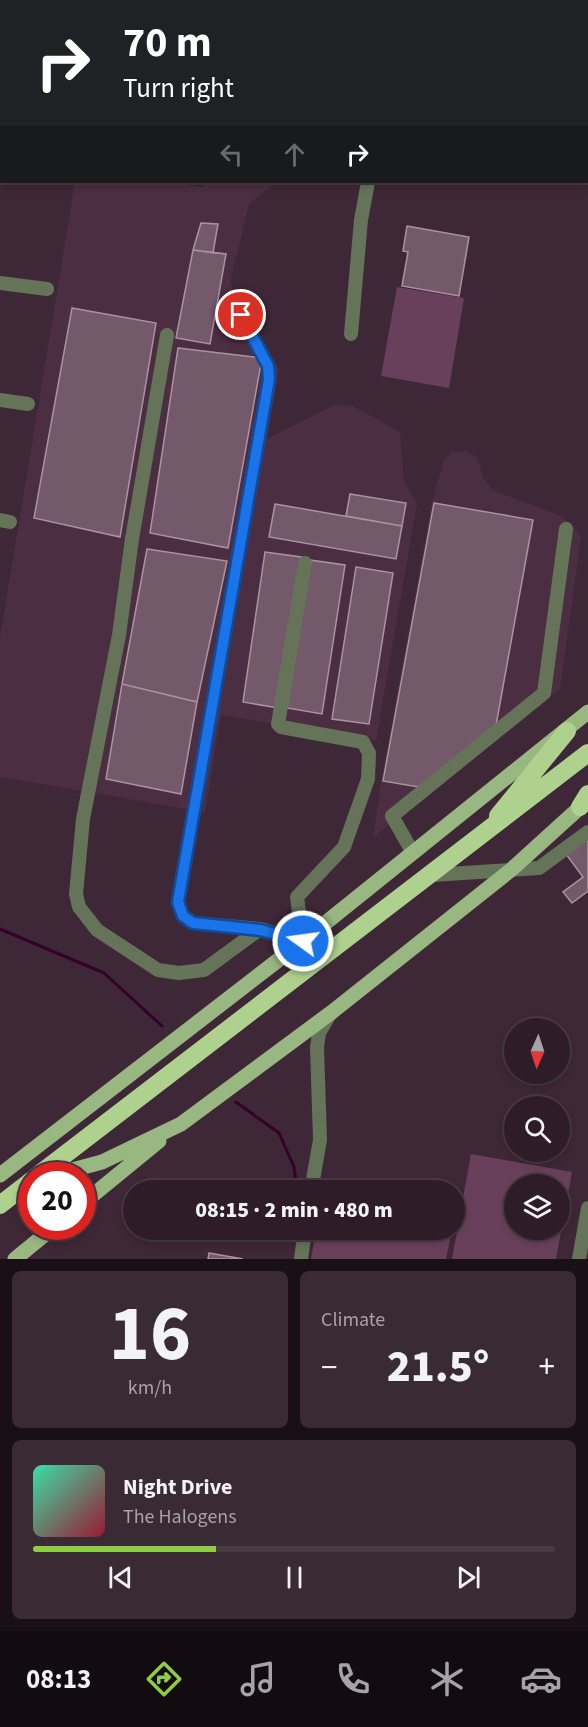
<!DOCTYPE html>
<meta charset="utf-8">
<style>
:root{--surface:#2e1d28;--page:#3a2a34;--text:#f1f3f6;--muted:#a7a2a8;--line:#493b45;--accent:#8dce44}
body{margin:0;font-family:"Source Sans 3",sans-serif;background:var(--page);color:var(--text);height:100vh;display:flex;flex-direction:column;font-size:22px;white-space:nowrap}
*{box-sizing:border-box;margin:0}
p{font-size:20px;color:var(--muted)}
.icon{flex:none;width:33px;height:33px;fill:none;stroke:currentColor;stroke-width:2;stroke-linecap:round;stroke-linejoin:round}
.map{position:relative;height:1259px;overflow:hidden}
.drawer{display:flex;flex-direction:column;gap:12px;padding:12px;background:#191016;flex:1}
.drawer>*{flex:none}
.top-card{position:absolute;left:0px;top:0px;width:588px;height:183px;box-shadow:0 3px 9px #0003,0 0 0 2px var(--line);background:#202124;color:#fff;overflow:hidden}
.needle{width:39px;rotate:183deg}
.buttons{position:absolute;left:504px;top:1018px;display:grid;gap:12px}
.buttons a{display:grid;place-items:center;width:66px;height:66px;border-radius:50%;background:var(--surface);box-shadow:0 3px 9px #0003,0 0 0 2px var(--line);font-size:30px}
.speed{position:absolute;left:18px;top:1162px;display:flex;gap:12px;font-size:30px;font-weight:700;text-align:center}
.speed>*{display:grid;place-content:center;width:78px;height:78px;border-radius:50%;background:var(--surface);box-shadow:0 3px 9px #0003,0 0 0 2px var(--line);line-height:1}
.speed .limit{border:9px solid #d22;background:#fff;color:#111}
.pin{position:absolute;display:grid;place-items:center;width:51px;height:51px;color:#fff;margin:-26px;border:3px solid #fff;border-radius:50%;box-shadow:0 2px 6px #0007}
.me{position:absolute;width:66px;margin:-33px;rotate:284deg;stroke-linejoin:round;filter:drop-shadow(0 0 4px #0008)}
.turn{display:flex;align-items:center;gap:21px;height:126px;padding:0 24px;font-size:27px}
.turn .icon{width:78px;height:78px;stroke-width:2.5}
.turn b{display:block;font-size:42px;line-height:51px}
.lanes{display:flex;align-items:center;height:57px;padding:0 24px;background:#0003;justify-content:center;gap:30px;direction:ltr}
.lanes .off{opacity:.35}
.big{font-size:45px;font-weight:800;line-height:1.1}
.drawer .widget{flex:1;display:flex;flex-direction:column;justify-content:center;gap:9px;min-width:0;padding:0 21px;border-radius:9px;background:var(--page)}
.drawer .dial{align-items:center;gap:0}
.dial b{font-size:78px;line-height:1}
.song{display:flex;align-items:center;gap:18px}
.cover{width:72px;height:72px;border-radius:9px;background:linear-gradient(135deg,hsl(160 70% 55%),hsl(350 70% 35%))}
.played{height:6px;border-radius:3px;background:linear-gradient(90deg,var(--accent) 35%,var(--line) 35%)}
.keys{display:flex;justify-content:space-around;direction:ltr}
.heat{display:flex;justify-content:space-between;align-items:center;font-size:33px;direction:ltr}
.drawer .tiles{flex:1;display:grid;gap:12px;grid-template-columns:1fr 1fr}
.widget:last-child{grid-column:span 2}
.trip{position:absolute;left:123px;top:1180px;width:342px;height:60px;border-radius:30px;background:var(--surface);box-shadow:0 3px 9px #0003,0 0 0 2px var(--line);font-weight:800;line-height:60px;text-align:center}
.tab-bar{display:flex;height:96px;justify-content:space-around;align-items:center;background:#120c10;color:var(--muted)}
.tab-bar .icon{width:42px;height:42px}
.tab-bar .active{color:var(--accent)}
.tab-bar b{font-size:27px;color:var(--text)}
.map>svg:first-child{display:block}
.built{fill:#4b2e41}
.green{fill:#69405b;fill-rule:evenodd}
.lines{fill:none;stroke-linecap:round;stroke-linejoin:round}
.stream{stroke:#350029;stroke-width:3}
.building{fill:#73596a;stroke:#ae92a4;stroke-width:1.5}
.minor{stroke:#657459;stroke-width:14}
.major{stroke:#99b780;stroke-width:15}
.highway{stroke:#aed28e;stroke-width:18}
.route-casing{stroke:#114b97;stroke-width:15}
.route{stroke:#1a73e8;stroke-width:10}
</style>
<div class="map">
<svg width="588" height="1259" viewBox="0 0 588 1259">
<rect width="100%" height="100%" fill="#3e2736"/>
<path class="built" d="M 75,182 L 164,182 L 203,187 L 204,182 L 276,182 L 249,204 L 230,283 L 279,369 L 267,439 L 335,405 L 353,406 L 400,432 L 404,481 L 417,503 L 376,741 L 221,715 L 205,812 L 0,777 L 0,638 Z
M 465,451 L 477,457 L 484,480 L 494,491 L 557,514 L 573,525 L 581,537 L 560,689 L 373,838 L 381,782 L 432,502 L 444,460 L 452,452 Z"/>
<path class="green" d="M 397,287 L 464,298 L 449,388 L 381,376 Z
M 471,1154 L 572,1172 L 556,1259 L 452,1259 ZM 514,1185 L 560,1185 L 560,1230 L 514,1230 Z
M 316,1230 L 452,1230 L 446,1259 L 311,1259 Z"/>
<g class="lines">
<path class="stream" d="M 0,929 L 104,973 L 162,1026
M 236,1102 L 279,1133 L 294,1167 L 297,1191"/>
</g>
<path class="building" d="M 201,223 L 218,224 L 213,253 L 193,250 Z
M 407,226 L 469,237 L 459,296 L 402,286 L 408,252 L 403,251 Z
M 193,250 L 226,254 L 210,344 L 176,338 Z
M 72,308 L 156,323 L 120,537 L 34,518 Z
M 178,348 L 262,358 L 228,548 L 150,533 Z
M 350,494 L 406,503 L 402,526 L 346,516 Z
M 434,503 L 533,520 L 495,731 L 424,788 L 383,781 Z
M 275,504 L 402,526 L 396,559 L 269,537 Z
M 147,549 L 227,561 L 197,702 L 122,684 Z
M 265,552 L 301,557 L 278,708 L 243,702 Z
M 310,560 L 345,565 L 322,714 L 287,708 Z
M 356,567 L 393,573 L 369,724 L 332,719 Z
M 122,684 L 197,702 L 181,794 L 106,779 Z
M 588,834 L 588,891 L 572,903 L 563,892 L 583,877 L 563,850 Z
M 209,1253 L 243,1259 L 208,1259 Z"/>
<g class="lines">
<path class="minor" d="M 97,2 L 97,0
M 401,2 L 401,0
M 514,2 L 515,0
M 0,169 L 2,170
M 0,283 L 47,289
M 241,315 L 268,366 L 269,379 L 178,902 L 183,916 L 193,923 L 260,929 L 303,941 L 297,897 L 344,847 L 368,779 L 369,753 L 363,742 L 281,727 L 278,724 L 305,563
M 351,334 L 361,220 L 368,182
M 167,335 L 132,539 L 119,635 L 83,819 L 76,894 L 79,907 L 97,930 L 158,970 L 179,973 L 204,970 L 260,929
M 0,400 L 28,404
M 0,520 L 10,522
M 413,853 L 392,816 L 544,693 L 566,529
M 432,875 L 539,868 L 588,832
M 311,1191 L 320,1140 L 317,1047 L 319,1033 L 330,1014
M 301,1259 L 305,1230
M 579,1259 L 588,1208"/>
<path class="major" d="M 348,0 L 353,2
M 586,107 L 588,108
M 0,1175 L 303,941 L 588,712
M 50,1176 L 102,1162 L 181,1124 L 332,1012 L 512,869 L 588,800
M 82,1204 L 159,1141
M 15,1259 L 54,1227"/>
<path class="highway" d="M 580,807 L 588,794
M 498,816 L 567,731
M 37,1176 L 588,753
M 0,1205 L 32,1180"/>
</g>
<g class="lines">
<defs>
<path id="route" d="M 241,315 L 268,366 L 269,379 L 178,902 L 183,916 L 193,923 L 260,930 L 303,941"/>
</defs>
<use href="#route" class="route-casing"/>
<use href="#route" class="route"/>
</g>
</svg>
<div class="buttons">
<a><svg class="needle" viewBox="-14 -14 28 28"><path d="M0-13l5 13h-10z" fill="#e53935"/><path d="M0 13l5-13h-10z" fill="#a7a2a8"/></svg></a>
<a><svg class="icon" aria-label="search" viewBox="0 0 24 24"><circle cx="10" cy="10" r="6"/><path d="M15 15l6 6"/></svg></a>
<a><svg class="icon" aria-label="layers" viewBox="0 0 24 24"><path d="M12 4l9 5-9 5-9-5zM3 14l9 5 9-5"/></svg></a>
</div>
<div class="speed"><div class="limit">20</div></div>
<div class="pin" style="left:241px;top:315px;background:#d93025"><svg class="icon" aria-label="arrive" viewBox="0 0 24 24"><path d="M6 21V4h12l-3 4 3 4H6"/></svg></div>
<svg class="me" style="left:303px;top:941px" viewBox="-20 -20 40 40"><circle r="17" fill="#1a73e8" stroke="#fff" stroke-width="3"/><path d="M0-11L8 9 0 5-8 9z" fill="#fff"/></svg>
<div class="trip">08:15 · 2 min · 480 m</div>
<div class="top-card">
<div class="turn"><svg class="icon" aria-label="right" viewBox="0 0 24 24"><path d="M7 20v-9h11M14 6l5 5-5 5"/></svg><div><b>70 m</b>Turn right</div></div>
<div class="lanes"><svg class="icon off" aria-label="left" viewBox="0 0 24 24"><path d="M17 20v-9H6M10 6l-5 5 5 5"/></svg><svg class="icon off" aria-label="ahead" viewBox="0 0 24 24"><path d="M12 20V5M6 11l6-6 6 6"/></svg><svg class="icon" aria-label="right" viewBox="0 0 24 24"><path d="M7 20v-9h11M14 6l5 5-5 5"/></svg></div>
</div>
</div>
<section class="drawer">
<div class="tiles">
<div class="widget dial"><b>16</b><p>km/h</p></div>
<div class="widget"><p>Climate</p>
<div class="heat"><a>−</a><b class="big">21.5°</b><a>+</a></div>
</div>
<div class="widget">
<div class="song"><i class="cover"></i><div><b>Night Drive</b><p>The Halogens</p></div></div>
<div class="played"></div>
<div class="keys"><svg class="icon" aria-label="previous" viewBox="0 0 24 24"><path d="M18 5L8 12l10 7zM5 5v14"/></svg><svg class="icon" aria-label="pause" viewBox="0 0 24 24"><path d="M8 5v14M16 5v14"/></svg><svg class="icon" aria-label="next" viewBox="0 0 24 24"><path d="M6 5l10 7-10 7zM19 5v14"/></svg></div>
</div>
</div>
</section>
<nav class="tab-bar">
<b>08:13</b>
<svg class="icon active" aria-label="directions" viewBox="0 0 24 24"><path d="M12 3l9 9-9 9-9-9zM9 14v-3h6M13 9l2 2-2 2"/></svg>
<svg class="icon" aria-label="music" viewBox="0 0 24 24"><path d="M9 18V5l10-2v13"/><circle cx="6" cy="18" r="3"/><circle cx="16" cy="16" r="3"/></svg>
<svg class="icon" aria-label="phone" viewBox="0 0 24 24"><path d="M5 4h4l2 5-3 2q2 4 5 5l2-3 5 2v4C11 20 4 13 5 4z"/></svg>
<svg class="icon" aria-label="climate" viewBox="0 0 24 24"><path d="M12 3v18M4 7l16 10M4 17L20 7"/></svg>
<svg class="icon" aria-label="car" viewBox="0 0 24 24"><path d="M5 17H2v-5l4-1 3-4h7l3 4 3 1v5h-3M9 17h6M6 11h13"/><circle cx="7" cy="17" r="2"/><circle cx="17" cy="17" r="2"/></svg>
</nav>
